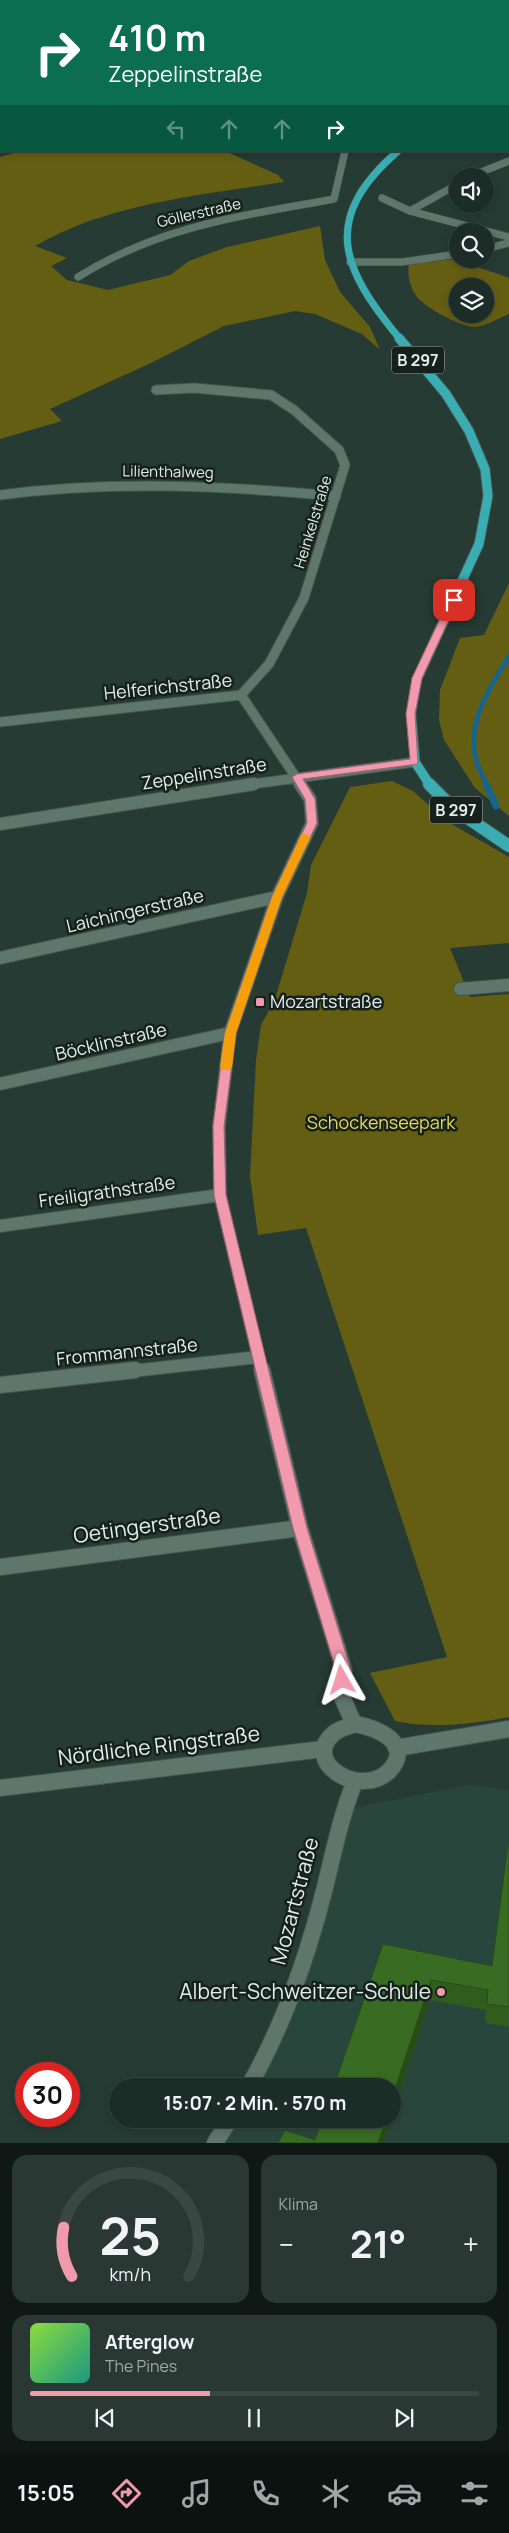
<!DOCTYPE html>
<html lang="de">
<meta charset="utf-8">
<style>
:root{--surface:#1c2c27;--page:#293833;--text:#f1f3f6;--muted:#a0a7a7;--line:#3a4844;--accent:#f29aad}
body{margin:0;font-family:Manrope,sans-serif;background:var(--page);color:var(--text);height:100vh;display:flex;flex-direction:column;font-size:19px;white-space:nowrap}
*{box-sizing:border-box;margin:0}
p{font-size:16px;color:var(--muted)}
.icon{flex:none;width:28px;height:28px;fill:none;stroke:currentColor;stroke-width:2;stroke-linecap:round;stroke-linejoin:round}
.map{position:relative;height:2143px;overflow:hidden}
.side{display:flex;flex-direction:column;gap:12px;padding:12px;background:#0f1815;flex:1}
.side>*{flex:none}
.guide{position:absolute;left:0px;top:0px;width:510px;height:152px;box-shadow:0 2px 8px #0003,0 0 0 1px var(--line);background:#0b6e4f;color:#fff;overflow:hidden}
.controls{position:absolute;left:449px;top:168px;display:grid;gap:10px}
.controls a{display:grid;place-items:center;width:45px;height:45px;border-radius:50%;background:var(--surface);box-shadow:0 2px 8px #0003,0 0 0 1px var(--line);font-size:25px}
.speed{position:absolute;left:15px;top:2062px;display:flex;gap:10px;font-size:25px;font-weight:700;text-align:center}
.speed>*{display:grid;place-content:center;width:65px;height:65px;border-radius:50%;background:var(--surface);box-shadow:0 2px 8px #0003,0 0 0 1px var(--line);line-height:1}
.speed .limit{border:8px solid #d22;background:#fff;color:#111}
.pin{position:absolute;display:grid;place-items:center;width:42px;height:42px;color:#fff;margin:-21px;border-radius:10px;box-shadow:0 2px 8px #0006}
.me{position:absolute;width:55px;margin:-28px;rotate:354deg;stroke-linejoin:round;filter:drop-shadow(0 0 4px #0008)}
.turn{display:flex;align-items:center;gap:18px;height:105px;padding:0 25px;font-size:22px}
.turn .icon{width:65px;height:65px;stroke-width:2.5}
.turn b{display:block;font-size:35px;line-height:42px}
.lanes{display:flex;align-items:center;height:48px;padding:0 25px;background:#0003;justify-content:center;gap:25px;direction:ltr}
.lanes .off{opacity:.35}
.big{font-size:38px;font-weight:700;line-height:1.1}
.side .widget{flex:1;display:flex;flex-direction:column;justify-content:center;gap:8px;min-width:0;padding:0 18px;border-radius:15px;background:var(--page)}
.side .dial{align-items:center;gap:0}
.dial svg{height:130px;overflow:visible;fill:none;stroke:var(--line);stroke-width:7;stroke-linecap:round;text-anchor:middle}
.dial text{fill:var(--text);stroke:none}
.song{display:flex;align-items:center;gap:15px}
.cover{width:60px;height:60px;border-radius:8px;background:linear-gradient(135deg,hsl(90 70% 55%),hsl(170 70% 35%))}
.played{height:5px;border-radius:2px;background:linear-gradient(90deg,var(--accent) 40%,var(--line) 40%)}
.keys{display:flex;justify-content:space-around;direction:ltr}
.heat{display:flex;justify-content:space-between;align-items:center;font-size:28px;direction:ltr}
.side .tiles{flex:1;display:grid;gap:12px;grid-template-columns:1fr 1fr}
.widget:last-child{grid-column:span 2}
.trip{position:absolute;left:109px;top:2078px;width:292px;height:50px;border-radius:25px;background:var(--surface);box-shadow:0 2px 8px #0003,0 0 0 1px var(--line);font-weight:700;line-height:50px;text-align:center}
.tabs{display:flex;height:80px;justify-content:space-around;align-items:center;background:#0b1210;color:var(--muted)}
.tabs .icon{width:35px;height:35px}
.tabs .active{color:var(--accent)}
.tabs b{font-size:22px;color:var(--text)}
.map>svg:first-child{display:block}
.built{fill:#29463d}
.green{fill:#645e13;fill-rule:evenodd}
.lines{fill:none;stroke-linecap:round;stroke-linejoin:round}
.stream-far2{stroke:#17658c;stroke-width:4}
.stream-far1{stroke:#17658c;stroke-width:5}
.stream{stroke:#17658c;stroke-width:7}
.minor-far3-casing{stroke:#435751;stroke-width:8}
.minor-far2-casing{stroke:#435751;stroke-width:11}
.minor-far1-casing{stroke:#435751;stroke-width:14}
.minor-casing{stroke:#435751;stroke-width:18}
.tertiary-casing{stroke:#435751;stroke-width:18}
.primary-far2-casing{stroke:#435751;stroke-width:8}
.primary-far1-casing{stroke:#435751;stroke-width:11}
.primary-casing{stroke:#435751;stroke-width:14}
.minor-far3{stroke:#5f766d;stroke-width:7}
.minor-far2{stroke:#5f766d;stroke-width:9}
.minor-far1{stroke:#5f766d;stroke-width:12}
.minor{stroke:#5f766d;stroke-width:16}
.tertiary{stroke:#5f766d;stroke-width:16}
.primary-far2{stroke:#39adb1;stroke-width:7}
.primary-far1{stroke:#39adb1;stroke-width:9}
.primary{stroke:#39adb1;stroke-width:12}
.wall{fill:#305d1d}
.shaded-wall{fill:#274c18}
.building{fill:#386c22;stroke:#274c18}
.route{fill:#f29aad;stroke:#9d6470}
.slow{fill:#f59e0b}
.poi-dot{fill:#f29aad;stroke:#16201c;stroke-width:2}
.labels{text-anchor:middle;stroke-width:5;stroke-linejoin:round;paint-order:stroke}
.far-street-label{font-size:15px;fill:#e1eee9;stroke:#16201c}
.shield{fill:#16201c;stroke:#a4b0ac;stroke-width:1}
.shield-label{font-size:16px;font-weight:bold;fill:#e1eee9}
.street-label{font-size:18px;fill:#e1eee9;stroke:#16201c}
.poi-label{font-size:18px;fill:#e1eee9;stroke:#16201c;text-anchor:start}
.park-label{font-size:18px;fill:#e5da59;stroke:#16201c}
.near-street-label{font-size:21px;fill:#e1eee9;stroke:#16201c}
.near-poi-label{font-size:21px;fill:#e1eee9;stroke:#16201c;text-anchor:end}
</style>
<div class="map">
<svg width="509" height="2143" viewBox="0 0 509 2143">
<rect width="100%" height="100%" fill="#253b34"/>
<path class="built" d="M 470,1785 L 509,1790 L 509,2143 L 215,2143 L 230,2119 L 392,2119 L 392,2086 L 249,2086 L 271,2048 L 342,1810 Z"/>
<path class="green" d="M 21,151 L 225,151 L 278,175 L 284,182 C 201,195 109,203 35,246 L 67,258 L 51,266 L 67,280 L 108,290 L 170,275 L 189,261 L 227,247 L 320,226 L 325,260 L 340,292 L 370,327 L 380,350 L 362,334 L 315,314 L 295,311 L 224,326 L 151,363 L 50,409 L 62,421 L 0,439 L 0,157 Z
M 455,259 L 509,278 L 509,314 C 499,318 486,326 476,327 C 462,328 426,308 417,297 C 410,288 407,275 409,264 ZM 458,286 L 485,286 L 485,314 L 458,314 Z
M 509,583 L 509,816 L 475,788 L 444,740 L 439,720 L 440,690 L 460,638 L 484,635 Z
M 392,781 L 413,791 L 448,822 L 509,857 L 509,943 L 450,948 L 470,997 L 509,994 L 509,1717 C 472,1724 432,1729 395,1721 L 370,1673 L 447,1657 L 306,1228 L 258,1235 L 250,1176 L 256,1060 L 261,1025 L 275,999 L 307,893 L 311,865 L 350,787 Z"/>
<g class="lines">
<path class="stream-far2" d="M 124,1 L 130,0"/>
<path class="stream-far1" d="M 487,785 C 483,777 478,768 476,760 C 466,721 490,688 509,656"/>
<path class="stream" d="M 486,784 L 496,806"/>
<defs>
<path id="minor-far3" d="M 468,1 L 478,0
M 471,176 L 509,161
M 382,198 L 410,211 L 509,237
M 410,211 L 458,184
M 485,249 L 509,243
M 350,262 L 402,262 L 458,254
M 78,277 C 160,226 241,216 334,199 L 345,151"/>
<path id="minor-far2" d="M 156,390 L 194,388 L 271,395 L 294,410 L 339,450 L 345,465 L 304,598 L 269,664 L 241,695
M 0,495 C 113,480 223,486 336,496
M 0,722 L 241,695 L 301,785
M 246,785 L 415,762"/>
<path id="minor-far1" d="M 0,824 L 254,784
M 0,958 L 277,897
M 460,989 L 509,985
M 0,1084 L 230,1033
M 0,1226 L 220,1195
M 123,1372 L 258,1357
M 262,1372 L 220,1195 L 219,1126 L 230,1033 L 277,897 L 312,823 L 310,799 L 300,784"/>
<path id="minor" d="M 262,1370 L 300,1528 L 344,1670 L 339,1690 L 354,1724
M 0,1385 L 135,1370
M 0,1567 L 300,1528
M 249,2086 C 283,2026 306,1961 323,1895 C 333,1856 340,1818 355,1781
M 215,2143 L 230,2119"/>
<path id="tertiary" d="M 354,1724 C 377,1727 415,1744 389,1771 C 361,1799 301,1763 333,1734 C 338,1729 348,1727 354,1724 Z
M 396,1748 L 509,1729
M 0,1788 L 323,1749"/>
<path id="primary-far2" d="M 398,151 C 320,219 341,268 400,339"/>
<path id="primary-far1" d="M 399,338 L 446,394 L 469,431 L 485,469 L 488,496 L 479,544 L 417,679 L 411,713 L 415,762 L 430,785"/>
<path id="primary" d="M 429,784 L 453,808 L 509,846"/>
</defs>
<use href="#minor-far3" class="minor-far3-casing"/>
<use href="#minor-far2" class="minor-far2-casing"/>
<use href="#minor-far1" class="minor-far1-casing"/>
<use href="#minor" class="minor-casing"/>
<use href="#tertiary" class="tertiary-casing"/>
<use href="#primary-far2" class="primary-far2-casing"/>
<use href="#primary-far1" class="primary-far1-casing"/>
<use href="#primary" class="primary-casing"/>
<use href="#minor-far3" class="minor-far3"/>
<use href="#minor-far2" class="minor-far2"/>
<use href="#minor-far1" class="minor-far1"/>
<use href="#minor" class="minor"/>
<use href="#tertiary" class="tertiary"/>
<use href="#primary-far2" class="primary-far2"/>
<use href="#primary-far1" class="primary-far1"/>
<use href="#primary" class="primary"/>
</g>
<path class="wall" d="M 509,1844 L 509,2027 L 485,2023 L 486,2010 L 430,2000 L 392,2115 L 392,2086 L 383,1944 L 492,1966 Z"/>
<path class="shaded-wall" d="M 431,1980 L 430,2000 L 392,2115 L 392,2098 Z
M 386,2119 L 391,2119 L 383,2143 L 378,2143 Z"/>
<path class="building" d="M 508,1844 L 509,1844 L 509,2007 L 487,2004 L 488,1990 L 431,1980 L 392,2098 L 392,2086 L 334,2086 L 383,1944 L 492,1966 Z
M 322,2119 L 386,2119 L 378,2143 L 278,2143 L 285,2130 L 315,2140 Z"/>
<path class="route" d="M 450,598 L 458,600 L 422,678 L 415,714 L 418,764 L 303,779 L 315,799 L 317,823 L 282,897 L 236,1033 L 224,1126 L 226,1195 L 307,1528 L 351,1670 L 347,1684 L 336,1684 L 334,1680 L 336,1670 L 293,1528 L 214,1195 L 213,1126 L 225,1033 L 272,897 L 307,823 L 305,799 L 292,777 L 297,774 L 410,759 L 406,714 L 412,678 Z"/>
<path class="slow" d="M 302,833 L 311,836 L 282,897 L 241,1018 L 236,1033 L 232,1067 L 230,1070 L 222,1070 L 220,1067 L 225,1033 L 272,897 Z"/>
<g class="poi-dot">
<rect x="255" y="997" width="10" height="10" rx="2.5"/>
<circle cx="441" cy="1992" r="5"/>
</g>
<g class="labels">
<g class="far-street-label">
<text transform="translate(199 213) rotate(-13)" y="5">Göllerstraße</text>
<text transform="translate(168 472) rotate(1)" y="5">Lilienthalweg</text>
<text transform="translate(313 522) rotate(-73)" y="5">Heinkelstraße</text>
</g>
<g class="shield">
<rect x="392" y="346.5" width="52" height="27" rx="4"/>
<rect x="430" y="796.5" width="52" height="27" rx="4"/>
</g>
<g class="shield-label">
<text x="418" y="366">B 297</text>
<text x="456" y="816">B 297</text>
</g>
<g class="street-label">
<text transform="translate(168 687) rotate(-6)" y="6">Helferichstraße</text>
<text transform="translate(204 774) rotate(-9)" y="6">Zeppelinstraße</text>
<text transform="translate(135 911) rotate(-13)" y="6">Laichingerstraße</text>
<text transform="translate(111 1042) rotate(-13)" y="6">Böcklinstraße</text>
<text transform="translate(107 1192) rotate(-8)" y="6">Freiligrathstraße</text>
<text transform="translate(127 1352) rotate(-6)" y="6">Frommannstraße</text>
</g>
<g class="poi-label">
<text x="270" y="1008">Mozartstraße</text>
</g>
<g class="park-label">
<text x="381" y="1129">Schockenseepark</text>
</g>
<g class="near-street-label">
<text transform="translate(147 1526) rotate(-8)" y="7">Oetingerstraße</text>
<text transform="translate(159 1746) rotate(-7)" y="7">Nördliche Ringstraße</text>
<text transform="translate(295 1901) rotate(-75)" y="7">Mozartstraße</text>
</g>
<g class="near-poi-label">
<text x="431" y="1999">Albert-Schweitzer-Schule</text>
</g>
</g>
</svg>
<div class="controls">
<a><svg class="icon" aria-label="sound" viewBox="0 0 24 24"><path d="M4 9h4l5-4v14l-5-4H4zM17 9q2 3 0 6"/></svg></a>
<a><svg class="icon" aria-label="search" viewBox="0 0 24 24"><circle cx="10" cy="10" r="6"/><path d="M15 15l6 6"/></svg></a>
<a><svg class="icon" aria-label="layers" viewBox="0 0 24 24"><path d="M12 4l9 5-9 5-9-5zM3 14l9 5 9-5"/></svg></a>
</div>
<div class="speed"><div class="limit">30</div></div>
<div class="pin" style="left:454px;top:600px;background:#d93025"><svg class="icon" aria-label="arrive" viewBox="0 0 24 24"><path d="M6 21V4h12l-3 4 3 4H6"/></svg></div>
<svg class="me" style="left:342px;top:1680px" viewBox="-20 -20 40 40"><path d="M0-17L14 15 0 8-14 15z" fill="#f29aad" stroke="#fff" stroke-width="4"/></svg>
<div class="trip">15:07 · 2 Min. · 570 m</div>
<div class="guide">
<div class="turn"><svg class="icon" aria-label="right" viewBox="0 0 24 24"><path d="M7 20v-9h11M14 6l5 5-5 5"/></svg><div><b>410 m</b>Zeppelinstraße</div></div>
<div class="lanes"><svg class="icon off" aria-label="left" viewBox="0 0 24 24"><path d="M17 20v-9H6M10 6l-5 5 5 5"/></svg><svg class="icon off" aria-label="ahead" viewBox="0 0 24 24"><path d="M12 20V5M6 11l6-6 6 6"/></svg><svg class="icon off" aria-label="ahead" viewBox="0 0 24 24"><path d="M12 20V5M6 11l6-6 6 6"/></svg><svg class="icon" aria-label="right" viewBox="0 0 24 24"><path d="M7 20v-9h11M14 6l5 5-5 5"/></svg></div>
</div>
</div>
<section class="side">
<div class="tiles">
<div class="widget dial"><svg viewBox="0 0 100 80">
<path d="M14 69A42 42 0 1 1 86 69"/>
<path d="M14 69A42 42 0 0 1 9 39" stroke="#f29aad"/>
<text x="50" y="56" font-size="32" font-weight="700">25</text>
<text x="50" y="72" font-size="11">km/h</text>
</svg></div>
<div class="widget"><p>Klima</p>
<div class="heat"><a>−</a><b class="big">21°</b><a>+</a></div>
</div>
<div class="widget">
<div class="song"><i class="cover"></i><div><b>Afterglow</b><p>The Pines</p></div></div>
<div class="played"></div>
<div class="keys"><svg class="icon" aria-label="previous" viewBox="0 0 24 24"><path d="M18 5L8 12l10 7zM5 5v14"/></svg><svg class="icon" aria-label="pause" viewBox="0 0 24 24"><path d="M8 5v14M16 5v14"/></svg><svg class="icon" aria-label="next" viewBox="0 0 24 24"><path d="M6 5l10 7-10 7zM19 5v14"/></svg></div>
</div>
</div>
</section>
<nav class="tabs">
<b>15:05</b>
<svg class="icon active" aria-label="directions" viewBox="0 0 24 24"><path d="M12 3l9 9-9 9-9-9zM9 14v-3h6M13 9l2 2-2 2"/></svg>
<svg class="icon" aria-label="music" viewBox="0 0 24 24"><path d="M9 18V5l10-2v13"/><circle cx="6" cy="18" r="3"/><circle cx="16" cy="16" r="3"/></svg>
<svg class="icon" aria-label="phone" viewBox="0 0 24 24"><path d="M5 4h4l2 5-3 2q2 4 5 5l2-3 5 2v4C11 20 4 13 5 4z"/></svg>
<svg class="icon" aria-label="climate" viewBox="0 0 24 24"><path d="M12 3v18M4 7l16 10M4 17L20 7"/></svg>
<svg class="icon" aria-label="car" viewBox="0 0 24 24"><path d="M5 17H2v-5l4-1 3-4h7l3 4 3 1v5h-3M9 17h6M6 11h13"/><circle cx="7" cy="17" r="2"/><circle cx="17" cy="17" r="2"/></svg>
<svg class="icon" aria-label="filters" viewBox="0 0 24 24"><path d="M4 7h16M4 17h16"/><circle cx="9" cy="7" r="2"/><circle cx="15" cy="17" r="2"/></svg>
</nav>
